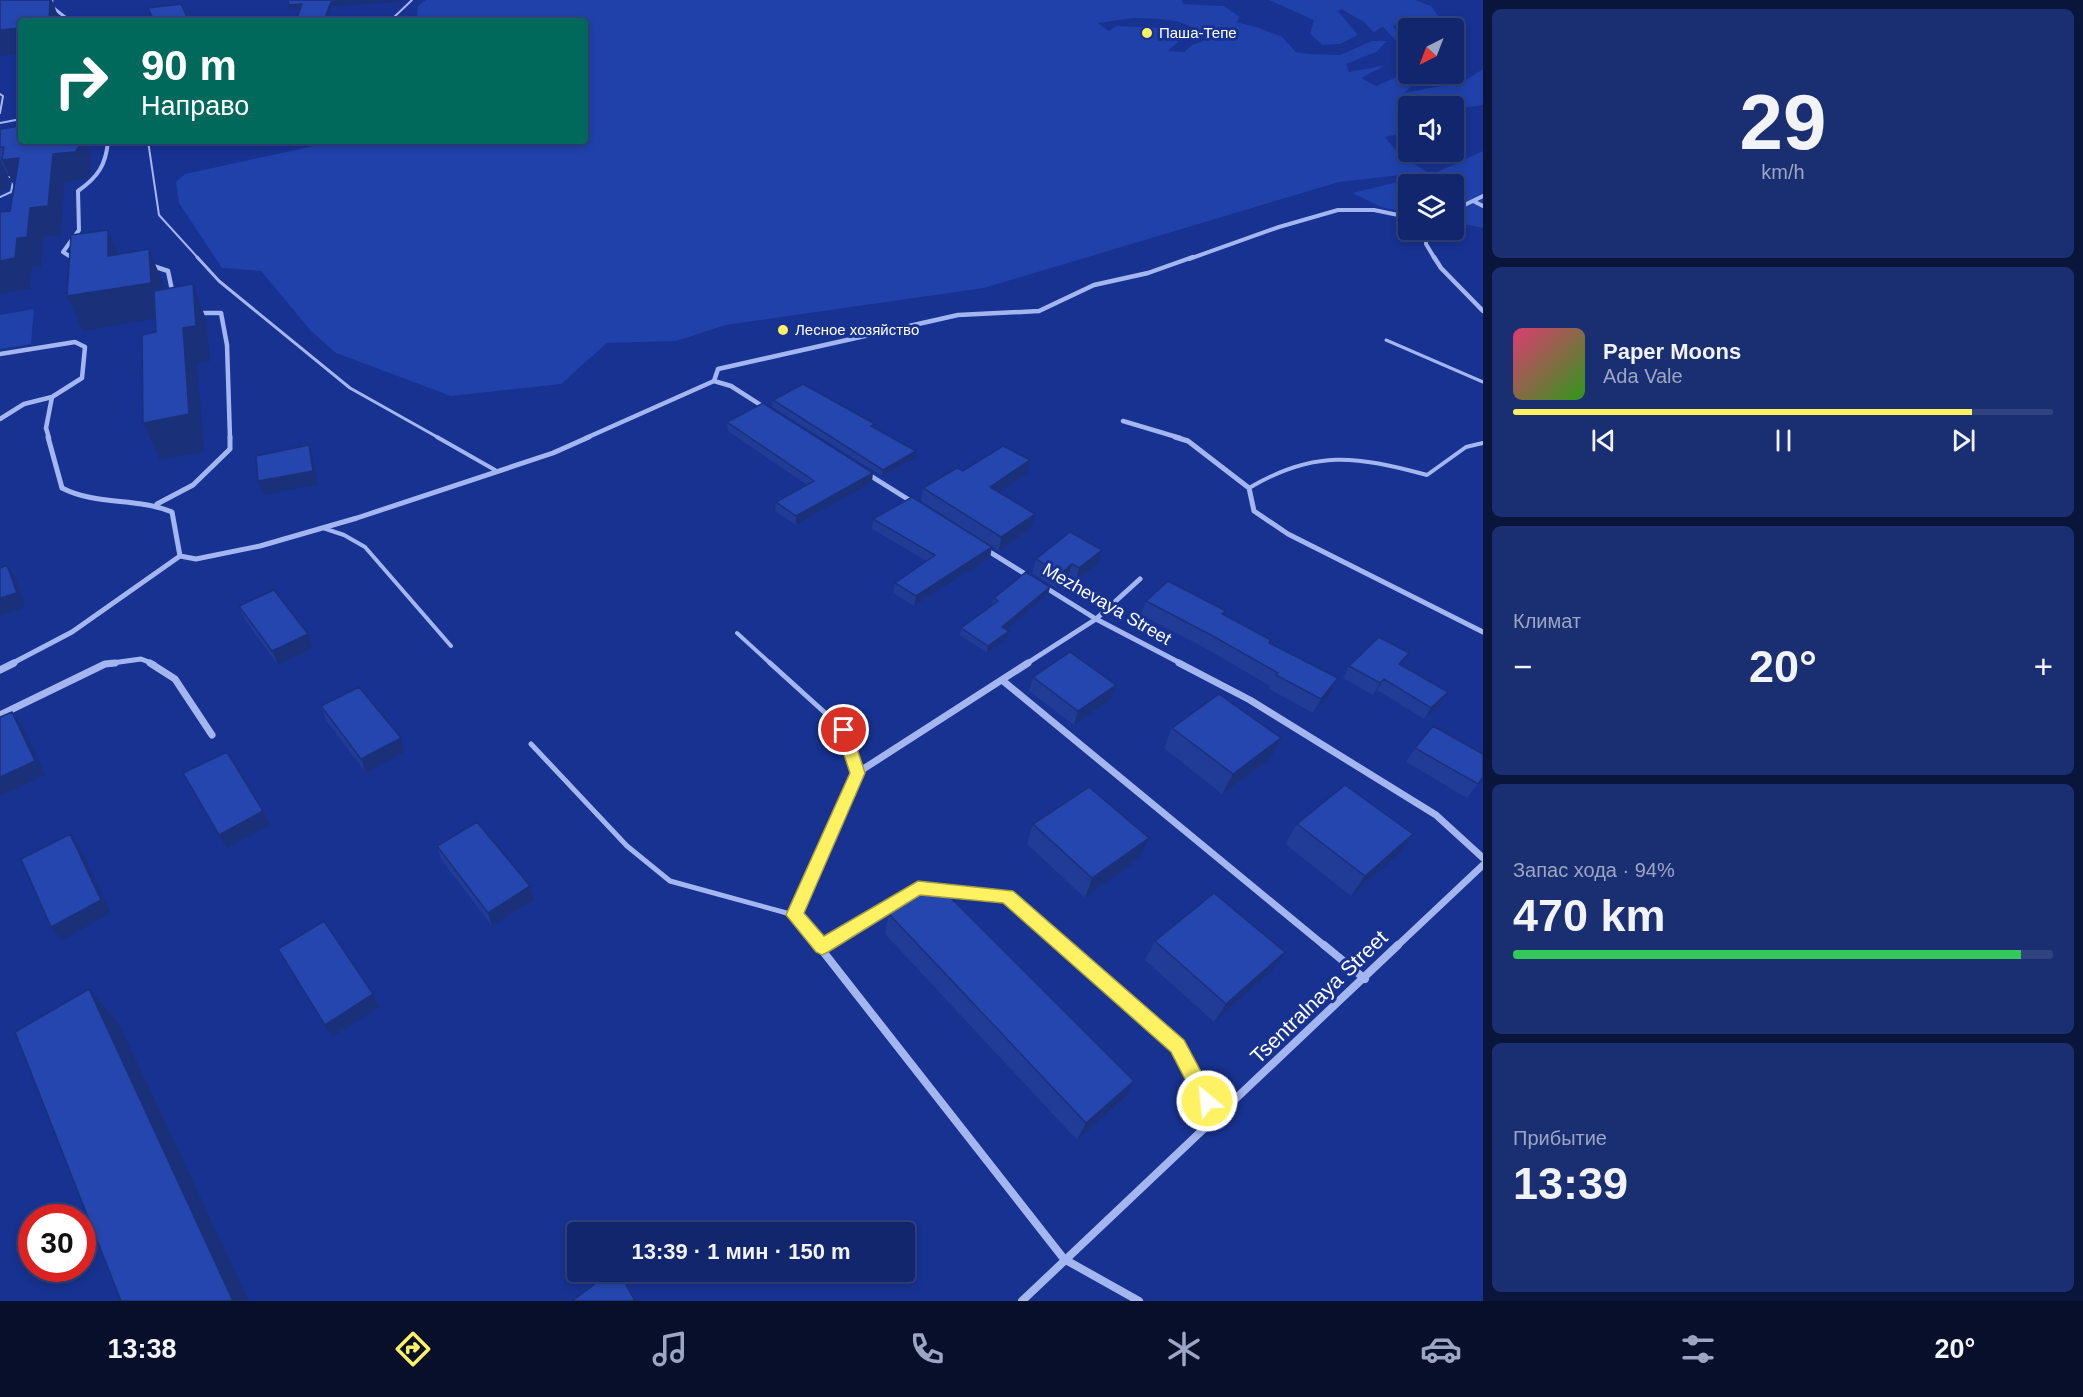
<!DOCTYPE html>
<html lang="ru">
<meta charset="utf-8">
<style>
:root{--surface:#11266c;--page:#1a2e72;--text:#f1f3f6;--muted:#9ca5c2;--line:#30437f;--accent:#fff262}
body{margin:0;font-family:Arial,sans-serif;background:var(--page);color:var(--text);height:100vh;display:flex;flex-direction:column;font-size:22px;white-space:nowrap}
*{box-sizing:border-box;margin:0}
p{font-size:20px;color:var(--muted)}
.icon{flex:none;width:33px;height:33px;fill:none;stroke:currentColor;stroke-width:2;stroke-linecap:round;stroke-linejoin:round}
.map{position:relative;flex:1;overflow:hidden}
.panel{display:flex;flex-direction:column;gap:9px;padding:9px;background:#09153b;width:600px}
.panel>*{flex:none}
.top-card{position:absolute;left:18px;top:18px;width:570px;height:126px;border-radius:6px;box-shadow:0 3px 9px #0003,0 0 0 2px var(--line);background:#00695c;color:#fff;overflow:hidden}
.needle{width:39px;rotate:222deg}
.tools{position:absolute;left:1398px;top:18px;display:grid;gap:12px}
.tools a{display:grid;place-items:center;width:66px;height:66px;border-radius:6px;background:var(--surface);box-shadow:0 3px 9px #0003,0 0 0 2px var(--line);font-size:30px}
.speed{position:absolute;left:18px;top:1204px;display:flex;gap:12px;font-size:30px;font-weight:700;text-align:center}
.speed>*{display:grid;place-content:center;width:78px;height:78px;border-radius:50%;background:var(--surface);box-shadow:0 3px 9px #0003,0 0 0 2px var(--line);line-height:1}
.speed .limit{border:9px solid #d22;background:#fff;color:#111}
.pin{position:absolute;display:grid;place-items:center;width:51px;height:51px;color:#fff;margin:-26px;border:3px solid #fff;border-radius:50%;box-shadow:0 2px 6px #0007}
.me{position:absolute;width:66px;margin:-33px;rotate:332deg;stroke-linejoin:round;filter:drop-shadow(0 0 4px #0008)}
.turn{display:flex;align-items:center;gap:21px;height:126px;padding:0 24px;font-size:27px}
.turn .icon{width:78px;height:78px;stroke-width:2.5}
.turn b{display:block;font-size:42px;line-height:51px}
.big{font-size:45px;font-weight:600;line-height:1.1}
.panel .tile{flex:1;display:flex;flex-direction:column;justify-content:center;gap:9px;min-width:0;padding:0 21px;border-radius:9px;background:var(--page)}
.panel .dial{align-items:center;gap:0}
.dial b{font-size:78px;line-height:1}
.song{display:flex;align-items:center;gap:18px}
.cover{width:72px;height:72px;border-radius:9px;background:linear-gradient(135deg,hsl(340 70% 55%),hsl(110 70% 35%))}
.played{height:6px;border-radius:3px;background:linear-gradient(90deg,var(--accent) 85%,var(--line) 85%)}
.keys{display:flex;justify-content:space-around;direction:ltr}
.heat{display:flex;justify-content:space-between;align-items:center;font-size:33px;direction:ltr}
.charge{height:9px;border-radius:4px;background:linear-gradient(90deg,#34c759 94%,var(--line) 0)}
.trip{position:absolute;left:567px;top:1222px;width:348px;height:60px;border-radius:6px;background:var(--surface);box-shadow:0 3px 9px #0003,0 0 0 2px var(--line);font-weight:600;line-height:60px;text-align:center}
.tabs{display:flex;height:96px;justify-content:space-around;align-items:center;background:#070f2b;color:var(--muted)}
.tabs .icon{width:42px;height:42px}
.tabs .active{color:var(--accent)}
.tabs b{font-size:27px;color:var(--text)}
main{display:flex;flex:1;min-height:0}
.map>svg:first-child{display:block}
.green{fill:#1f41a9;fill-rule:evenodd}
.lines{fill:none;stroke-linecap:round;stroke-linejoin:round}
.service-far3{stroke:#a4b6f0;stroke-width:2}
.service-far2{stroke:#a4b6f0;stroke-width:3}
.service-far1{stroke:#a4b6f0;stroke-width:4}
.service{stroke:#a4b6f0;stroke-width:5}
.minor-far5{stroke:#a4b6f0;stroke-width:3}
.minor-far4{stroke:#a4b6f0;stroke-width:4}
.minor-far3{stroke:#a4b6f0;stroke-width:4.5}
.minor-far2{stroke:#a4b6f0;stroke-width:5}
.minor-far1{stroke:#a4b6f0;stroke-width:7}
.minor{stroke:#a4b6f0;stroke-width:8}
.wall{fill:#203c96}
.shaded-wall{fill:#1a317a}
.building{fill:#2546ae;stroke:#1a317a;stroke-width:1.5}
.route{fill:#fff262;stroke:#a69d40;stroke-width:1.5}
.poi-dot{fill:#fff262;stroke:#173290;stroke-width:2}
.labels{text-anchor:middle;stroke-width:6;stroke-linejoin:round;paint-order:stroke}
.far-poi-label{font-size:15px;fill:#fff;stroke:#173290;text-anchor:start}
.street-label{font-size:18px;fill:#fff;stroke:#173290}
.near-street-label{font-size:21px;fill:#fff;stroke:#173290}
</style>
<main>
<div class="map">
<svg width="1483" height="1301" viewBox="0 0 1483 1301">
<rect width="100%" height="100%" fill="#173290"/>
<path class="green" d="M 426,0 L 1182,0 L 1183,4 L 1224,6 L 1240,17 L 1236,22 L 1259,28 L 1282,37 L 1296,52 L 1308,54 L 1340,55 L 1372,41 L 1387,41 L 1376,52 L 1346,64 L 1349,72 L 1386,65 L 1361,78 L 1376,86 L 1408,72 L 1428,74 L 1420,78 L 1404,93 L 1463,82 L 1483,69 L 1483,105 L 1454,109 L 1454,106 L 1408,106 L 1408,127 L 1406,132 L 1385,137 L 1400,155 L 1427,172 L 1339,182 L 984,288 L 726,325 L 676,341 L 607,343 L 561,384 L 451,396 L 336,353 L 311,331 L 261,271 L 222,268 L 179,203 L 176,182 L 185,174 L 337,141 L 585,141 L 585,21 L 423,21 L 417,15 L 418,6 ZM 1133,18 C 1159,19 1190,17 1206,40 L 1192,45 L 1184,52 L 1168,51 L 1182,38 L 1162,28 L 1116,26 L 1109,31 L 1098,23 Z
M 1269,0 L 1415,0 L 1431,6 L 1447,28 L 1408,28 L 1408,31 L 1399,24 L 1393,26 L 1408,48 L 1397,42 L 1383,27 L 1374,32 L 1364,22 L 1341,9 L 1338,11 L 1358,35 L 1340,44 L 1322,45 L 1310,34 L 1314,20 Z
M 1483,151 L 1483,228 L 1454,222 L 1454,184 L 1408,184 L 1408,213 L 1381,207 L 1352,193 L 1435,173 Z
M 34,309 L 31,344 L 0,349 L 0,315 Z"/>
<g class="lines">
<path class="service-far3" d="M 390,21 L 412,0
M 0,94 L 3,96 L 0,113
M 0,123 L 21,119
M 148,141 L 159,215 L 199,259
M 0,177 L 14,177 L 11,192 L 0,197"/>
<path class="service-far2" d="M 197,257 L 219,281 L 350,388 L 439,438
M 1386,340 L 1483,382"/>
<path class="service-far1" d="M 437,437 L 495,470
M 1249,488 C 1315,449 1356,456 1427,475 L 1466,447 L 1483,443
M 323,528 L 344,535 L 365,547 L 451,646
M 737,633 L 771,664"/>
<path class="service" d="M 770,663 L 844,730 L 857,773
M 531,744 L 627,846 L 670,881 L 794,915"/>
<path class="minor-far5" d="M 52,0 L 51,6 L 70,21"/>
<path class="minor-far4" d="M 1475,202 L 1483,206
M 1454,210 L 1483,196
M 1426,230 L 1426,244 L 1435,259
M 74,259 L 63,252 L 79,230 L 78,191 C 98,177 106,165 108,141
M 1189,259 L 1279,227 L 1338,210 L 1374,210 L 1408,217"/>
<path class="minor-far3" d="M 71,257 L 76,260
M 1434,257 L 1441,268 L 1483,311
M 150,265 L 168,271 L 173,295
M 196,313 L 221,313 L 227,345 L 230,438
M 0,354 L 75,342 L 85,347 L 82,378 L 52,397
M 714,381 L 731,386 L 767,409
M 0,419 L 24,404 L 52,397 L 46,428 L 49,438
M 1123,421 L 1180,438
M 586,438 L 714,381 L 718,369 L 958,315 L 1039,311 L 1094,285 L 1148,273 L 1193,257"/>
<path class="minor-far2" d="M 48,437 L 62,488 C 97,506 136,497 172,512 L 180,556
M 1175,437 L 1188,441 L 1249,488 L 1254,511 L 1288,534 L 1483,632
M 866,473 L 914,503
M 157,504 L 193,485 L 230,449 L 230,437
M 985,549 L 1030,577
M 1043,586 L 1096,619 L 1182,664
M 11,664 L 72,632 L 180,556 L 196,559 L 260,546 L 357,518 L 553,453 L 589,437
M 105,664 L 141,659 L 154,664
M 1026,664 L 1096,619 L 1140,579"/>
<path class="minor-far1" d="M 150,663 L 175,679 L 212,735
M 1179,663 L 1250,700 L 1436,815 L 1483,858
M 0,670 L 14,663
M 1002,680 L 1326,947
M 0,715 L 105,664 L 115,663
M 819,947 L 794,915 L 857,773 L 1028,663
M 822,947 L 918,888 L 1007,896 L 1065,947
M 1396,947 L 1483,865"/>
<path class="minor" d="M 818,945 L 1064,1259 L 1139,1301
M 1063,945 L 1177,1046 L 1216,1119
M 1324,945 L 1365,979
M 822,947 L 825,945
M 1022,1301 L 1398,945"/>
</g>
<path class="wall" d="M 0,129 L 21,141 L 86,141 L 91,153 L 91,175 L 86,179 L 65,182 L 61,235 L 44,237 L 41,266 L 32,268 L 30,289 L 0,294 L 14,186 L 9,174 L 7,174 L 10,180 L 8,189 L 0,190 Z
M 773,400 L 874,428 L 915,458 L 882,476 L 772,407 Z
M 727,422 L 872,482 L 796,525 L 775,511 L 776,502 L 807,485 L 728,431 Z
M 963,471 L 1027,474 L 999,492 L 1031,528 L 999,551 L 921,501 L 923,488 Z
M 873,519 L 992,547 L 990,557 L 914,606 L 893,593 L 895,583 L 927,561 L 872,529 Z
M 1036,559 L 1098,564 L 1075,582 L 1068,578 L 1056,588 L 1032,573 Z
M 1050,587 L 1048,594 L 1006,629 L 1007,638 L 987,653 L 960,635 L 961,628 L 992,605 L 994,598 Z
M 1146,601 L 1224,615 L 1270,643 L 1338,678 L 1331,692 L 1313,713 L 1269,689 L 1270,686 L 1205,648 L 1141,615 Z
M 239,606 L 313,648 L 278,665 L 245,620 Z
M 1401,665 L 1448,692 L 1441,704 L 1424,719 L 1377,690 L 1373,695 L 1343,678 L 1349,666 Z
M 1033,677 L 1111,699 L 1074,725 L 1029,691 Z
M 321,706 L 401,738 L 405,752 L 366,773 L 326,720 Z
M 1172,728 L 1270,759 L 1222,794 L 1164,748 Z
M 1415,748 L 1483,777 L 1467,798 L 1406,762 Z
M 1033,824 L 1149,838 L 1140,858 L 1085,898 L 1027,844 Z
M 1297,824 L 1413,834 L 1399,854 L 1351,896 L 1285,844 Z
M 437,846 L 534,900 L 492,926 L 441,859 Z
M 889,914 L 1124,1099 L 1077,1140 L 885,934 Z
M 1155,941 L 1272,971 L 1214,1022 L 1145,960 Z"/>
<path class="shaded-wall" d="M 50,0 L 52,0 L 60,21 L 49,21 Z
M 358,0 L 403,0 L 401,2 L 332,6 L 327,21 L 324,21 L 331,2 Z
M 302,4 L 303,9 L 290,9 L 289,5 Z
M 21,28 L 21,53 L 0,56 L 0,30 Z
M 80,141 L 86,141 L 91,153 L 91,175 L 86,179 L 65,182 L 61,235 L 44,237 L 41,266 L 32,268 L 30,289 L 0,294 L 0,261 L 17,238 L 53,154 Z
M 19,158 L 15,188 L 2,160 Z
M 0,159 L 10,180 L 8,189 L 0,190 Z
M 108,230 L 122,263 L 149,249 L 163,283 L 165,317 L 83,331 L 67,296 L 108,256 Z
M 193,284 L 206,319 L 210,361 L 197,364 L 204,451 L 160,460 L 143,423 L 183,328 Z
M 309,445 L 313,459 L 318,484 L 264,495 L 258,481 Z
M 916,451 L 915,458 L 882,476 L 883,470 Z
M 1030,460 L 1027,474 L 987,500 L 990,487 Z
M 873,473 L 872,482 L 796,525 L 796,516 Z
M 1035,514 L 1031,528 L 999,551 L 1001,537 Z
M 992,547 L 990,557 L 914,606 L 916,596 Z
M 1102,550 L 1098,564 L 1075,582 L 1079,568 Z
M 1072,564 L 1068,578 L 1056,588 L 1060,574 Z
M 7,565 L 16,579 L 25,607 L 0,616 L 0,598 Z
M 1050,587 L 1048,594 L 1001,634 L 1002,627 Z
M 1009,631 L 1007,638 L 987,653 L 988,646 Z
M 308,634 L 313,648 L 278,665 L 272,651 Z
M 1409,653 L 1402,664 L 1392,675 L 1399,664 Z
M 1338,678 L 1331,692 L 1313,713 L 1321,699 Z
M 1384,679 L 1377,690 L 1373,695 L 1380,683 Z
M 1116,685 L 1111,699 L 1074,725 L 1078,711 Z
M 1448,692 L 1441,704 L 1424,719 L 1431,708 Z
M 12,712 L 22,725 L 45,775 L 0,796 L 0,777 Z
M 401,738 L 405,752 L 366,773 L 361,759 Z
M 1281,738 L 1270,759 L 1222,794 L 1233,774 Z
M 263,811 L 270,825 L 227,848 L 219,835 Z
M 70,834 L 80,848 L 111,913 L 62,940 L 51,927 Z
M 1413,834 L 1399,854 L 1351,896 L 1365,876 Z
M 1149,838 L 1140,858 L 1085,898 L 1092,878 Z
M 530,886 L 534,900 L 492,926 L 488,913 Z
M 1285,952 L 1272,971 L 1214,1022 L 1226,1004 Z
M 89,989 L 119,1024 L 249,1301 L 233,1301 Z
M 373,994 L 379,1007 L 332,1037 L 325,1025 Z
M 1134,1081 L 1124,1099 L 1077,1140 L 1086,1123 Z"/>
<path class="building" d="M 0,0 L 50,0 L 49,21 L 21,21 L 21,28 L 0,30 Z
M 288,0 L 358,0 L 331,2 L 324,21 L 296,21 L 302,4 L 289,5 Z
M 181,4 L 189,21 L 154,21 L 148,8 Z
M 21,126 L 21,141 L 80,141 L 79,147 L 75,152 L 53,154 L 48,206 L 30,208 L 27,237 L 17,238 L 15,258 L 0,261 L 0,212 L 10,211 L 19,158 L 2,160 L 4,147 L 0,147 L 0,129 Z
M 108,230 L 108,256 L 149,249 L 151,283 L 67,296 L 71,235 Z
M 193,284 L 196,326 L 183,328 L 189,414 L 143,423 L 142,335 L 156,332 L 154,291 Z
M 803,384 L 875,424 L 871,426 L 916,451 L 883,470 L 773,400 Z
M 763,403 L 873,473 L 796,516 L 776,502 L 814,481 L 727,422 Z
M 309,445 L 313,471 L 258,481 L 256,456 Z
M 1003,446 L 1030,460 L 990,487 L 1035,514 L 1001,537 L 923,488 L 957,468 L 963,471 Z
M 912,497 L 992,547 L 916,596 L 895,583 L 935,555 L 873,519 Z
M 1070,532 L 1102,550 L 1079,568 L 1072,564 L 1060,574 L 1036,559 Z
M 7,565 L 17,593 L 0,598 L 0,568 Z
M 1026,572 L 1050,587 L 1002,627 L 1009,631 L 988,646 L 961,628 L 998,601 L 994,598 Z
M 1168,581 L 1226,611 L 1222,614 L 1271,640 L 1269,643 L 1338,678 L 1321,699 L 1276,675 L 1278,673 L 1211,635 L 1146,601 Z
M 274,590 L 308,634 L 272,651 L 239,606 Z
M 1379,637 L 1409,653 L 1399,664 L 1448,692 L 1431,708 L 1384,679 L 1380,683 L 1349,666 Z
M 1070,652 L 1116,685 L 1078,711 L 1033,677 Z
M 359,687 L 401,738 L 361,759 L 321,706 Z
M 1219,694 L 1281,738 L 1233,774 L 1172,728 Z
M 12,712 L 35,761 L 0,777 L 0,717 Z
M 1433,726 L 1483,754 L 1483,777 L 1478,784 L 1415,748 Z
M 227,752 L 263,811 L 219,835 L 183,773 Z
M 1345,785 L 1413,834 L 1365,876 L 1297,824 Z
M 1089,787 L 1149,838 L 1092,878 L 1033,824 Z
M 477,822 L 530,886 L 488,913 L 437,846 Z
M 70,834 L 101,900 L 51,927 L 21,859 Z
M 935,882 L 1134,1081 L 1086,1123 L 889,914 Z
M 1214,893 L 1285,952 L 1226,1004 L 1155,941 Z
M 324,921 L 373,994 L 325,1025 L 278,949 Z
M 89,989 L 233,1301 L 121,1301 L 15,1032 Z
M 611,1272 L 619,1272 L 635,1301 L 572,1301 Z"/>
<path class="route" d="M 844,724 L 849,726 L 851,730 L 865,773 L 804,913 L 824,936 L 918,881 L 1013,891 L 1184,1040 L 1213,1094 L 1216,1101 L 1213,1108 L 1207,1111 L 1200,1108 L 1171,1052 L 1003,903 L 920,895 L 828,952 L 822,955 L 816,952 L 786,915 L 850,773 L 836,730 L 839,726 Z"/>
<g class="poi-dot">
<circle cx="1147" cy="33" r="6"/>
<circle cx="783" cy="330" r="6"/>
</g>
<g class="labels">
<g class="far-poi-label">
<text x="1159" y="38">Паша-Тепе</text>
<text x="795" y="335">Лесное хозяйство</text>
</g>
<g class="street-label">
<text transform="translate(1107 604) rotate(30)" y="6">Mezhevaya Street</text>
</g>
<g class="near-street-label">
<text transform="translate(1319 997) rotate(-44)" y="7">Tsentralnaya Street</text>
</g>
</g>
</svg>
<div class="tools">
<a><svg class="needle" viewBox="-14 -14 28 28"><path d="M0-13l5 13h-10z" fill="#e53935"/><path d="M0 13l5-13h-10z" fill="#9ca5c2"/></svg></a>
<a><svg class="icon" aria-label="sound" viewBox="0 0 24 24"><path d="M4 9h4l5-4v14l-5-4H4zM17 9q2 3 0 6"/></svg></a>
<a><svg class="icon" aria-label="layers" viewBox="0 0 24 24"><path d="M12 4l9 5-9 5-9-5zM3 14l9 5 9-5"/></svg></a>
</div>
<div class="speed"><div class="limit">30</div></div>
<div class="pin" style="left:844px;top:730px;background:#d93025"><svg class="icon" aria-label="arrive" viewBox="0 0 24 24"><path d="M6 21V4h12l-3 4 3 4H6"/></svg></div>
<svg class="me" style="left:1207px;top:1101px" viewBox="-20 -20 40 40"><circle r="17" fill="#fff262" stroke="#fff" stroke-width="3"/><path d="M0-11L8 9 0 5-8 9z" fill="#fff"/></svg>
<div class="trip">13:39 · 1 мин · 150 m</div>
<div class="top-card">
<div class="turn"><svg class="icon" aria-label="right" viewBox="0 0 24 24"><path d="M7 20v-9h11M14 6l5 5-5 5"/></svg><div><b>90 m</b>Направо</div></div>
</div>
</div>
<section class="panel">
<div class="tile dial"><b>29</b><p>km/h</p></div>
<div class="tile">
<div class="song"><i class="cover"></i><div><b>Paper Moons</b><p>Ada Vale</p></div></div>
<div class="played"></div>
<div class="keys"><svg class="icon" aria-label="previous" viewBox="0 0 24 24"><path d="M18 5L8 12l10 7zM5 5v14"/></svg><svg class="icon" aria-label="pause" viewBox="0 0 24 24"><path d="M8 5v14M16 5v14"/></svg><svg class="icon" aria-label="next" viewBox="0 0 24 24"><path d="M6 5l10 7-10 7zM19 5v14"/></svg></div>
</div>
<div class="tile"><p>Климат</p>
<div class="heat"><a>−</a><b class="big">20°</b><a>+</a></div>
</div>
<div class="tile"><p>Запас хода · 94%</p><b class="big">470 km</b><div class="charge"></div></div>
<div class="tile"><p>Прибытие</p><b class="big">13:39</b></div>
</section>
</main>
<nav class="tabs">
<b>13:38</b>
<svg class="icon active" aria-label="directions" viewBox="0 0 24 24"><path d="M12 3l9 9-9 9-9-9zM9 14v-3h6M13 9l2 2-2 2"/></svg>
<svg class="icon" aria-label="music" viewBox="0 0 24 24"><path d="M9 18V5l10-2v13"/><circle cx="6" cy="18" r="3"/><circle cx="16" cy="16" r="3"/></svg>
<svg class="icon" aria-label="phone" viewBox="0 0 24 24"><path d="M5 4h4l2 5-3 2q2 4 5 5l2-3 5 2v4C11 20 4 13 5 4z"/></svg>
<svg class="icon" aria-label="climate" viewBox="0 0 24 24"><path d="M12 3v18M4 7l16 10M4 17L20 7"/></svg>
<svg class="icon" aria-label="car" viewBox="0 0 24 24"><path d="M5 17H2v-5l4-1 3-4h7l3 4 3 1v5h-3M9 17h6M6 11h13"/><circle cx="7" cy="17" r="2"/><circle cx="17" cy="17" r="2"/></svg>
<svg class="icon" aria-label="filters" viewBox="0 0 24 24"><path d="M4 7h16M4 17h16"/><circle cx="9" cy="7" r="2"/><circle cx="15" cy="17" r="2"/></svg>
<b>20°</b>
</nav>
